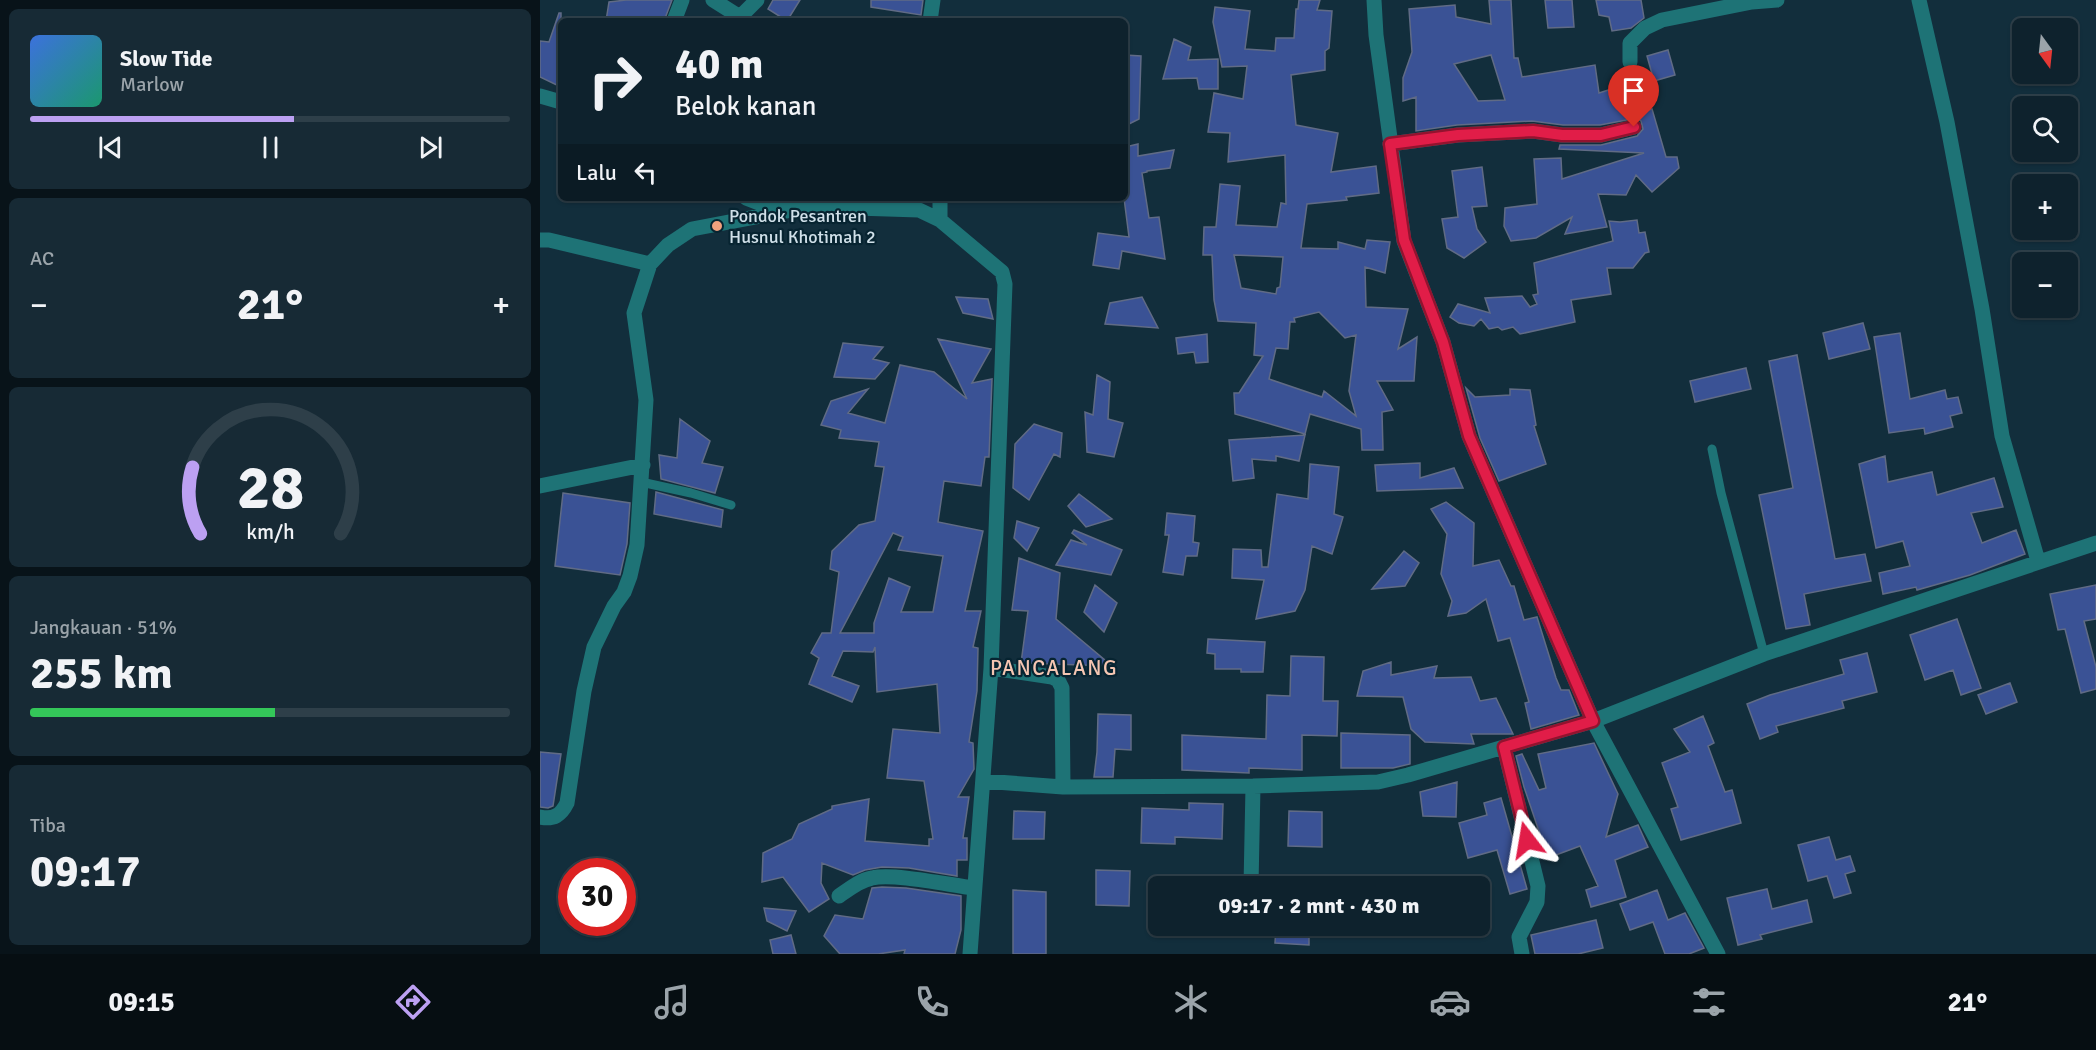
<!DOCTYPE html>
<html lang="id">
<meta charset="utf-8">
<style>
:root{--surface:#0e222d;--page:#172a35;--text:#f1f3f6;--muted:#9ba4aa;--line:#2e3f49;--accent:#bca0f2}
body{margin:0;font-family:Signika,sans-serif;background:var(--page);color:var(--text);height:100vh;display:flex;flex-direction:column;font-size:22px;white-space:nowrap}
*{box-sizing:border-box;margin:0}
p{font-size:20px;color:var(--muted)}
.icon{flex:none;width:33px;height:33px;fill:none;stroke:currentColor;stroke-width:2;stroke-linecap:round;stroke-linejoin:round}
.map{position:relative;flex:1;overflow:hidden}
.side{display:flex;flex-direction:column;gap:9px;padding:9px;background:#081319;width:540px}
.side>*{flex:none}
.hud{position:absolute;left:18px;top:18px;width:570px;height:183px;border-radius:9px;box-shadow:0 2px 4px #0004,0 0 0 2px var(--line);background:#0e222d;color:var(--text);overflow:hidden}
.needle{width:39px;rotate:165deg}
.tools{position:absolute;left:1472px;top:18px;display:grid;gap:12px}
.tools a{display:grid;place-items:center;width:66px;height:66px;border-radius:9px;background:var(--surface);box-shadow:0 2px 4px #0004,0 0 0 2px var(--line);font-size:30px}
.speed{position:absolute;left:18px;top:858px;display:flex;gap:12px;font-size:30px;font-weight:700;text-align:center}
.speed>*{display:grid;place-content:center;width:78px;height:78px;border-radius:50%;background:var(--surface);box-shadow:0 2px 4px #0004,0 0 0 2px var(--line);line-height:1}
.speed .limit{border:9px solid #d22;background:#fff;color:#111}
.pin{position:absolute;display:grid;place-items:center;width:51px;height:51px;color:#fff;margin:-62px -26px;border-radius:50% 50% 50% 0;rotate:-45deg;box-shadow:0 0 6px #0007}
.pin .icon{rotate:45deg}
.me{position:absolute;width:66px;margin:-33px;rotate:346deg;stroke-linejoin:round;filter:drop-shadow(0 0 4px #0008)}
.turn{display:flex;align-items:center;gap:21px;height:126px;padding:0 18px;font-size:27px}
.turn .icon{width:78px;height:78px;stroke-width:2.5}
.turn b{display:block;font-size:42px;line-height:51px}
.then{display:flex;align-items:center;height:57px;padding:0 18px;background:#0003;gap:12px;font-size:22px}
.big{font-size:45px;font-weight:800;line-height:1.1}
.side .widget{flex:1;display:flex;flex-direction:column;justify-content:center;gap:9px;min-width:0;padding:0 21px;border-radius:9px;background:var(--page)}
.side .dial{align-items:center;gap:0}
.dial svg{height:156px;overflow:visible;fill:none;stroke:var(--line);stroke-width:7;stroke-linecap:round;text-anchor:middle}
.dial text{fill:var(--text);stroke:none}
.song{display:flex;align-items:center;gap:18px}
.cover{width:72px;height:72px;border-radius:9px;background:linear-gradient(135deg,hsl(220 70% 55%),hsl(160 70% 35%))}
.played{height:6px;border-radius:3px;background:linear-gradient(90deg,var(--accent) 55%,var(--line) 55%)}
.keys{display:flex;justify-content:space-around;direction:ltr}
.heat{display:flex;justify-content:space-between;align-items:center;font-size:33px;direction:ltr}
.charge{height:9px;border-radius:4px;background:linear-gradient(90deg,#34c759 51%,var(--line) 0)}
.trip{position:absolute;left:608px;top:876px;width:342px;height:60px;border-radius:9px;background:var(--surface);box-shadow:0 2px 4px #0004,0 0 0 2px var(--line);font-weight:800;line-height:60px;text-align:center}
.tabs{display:flex;height:96px;justify-content:space-around;align-items:center;background:#060e12;color:var(--muted)}
.tabs .icon{width:42px;height:42px}
.tabs .on{color:var(--accent)}
.tabs b{font-size:27px;color:var(--text)}
main{display:flex;flex:1;min-height:0}
.map>svg:first-child{display:block}
.building{fill:#3a5295;stroke:#606b85;stroke-width:1.5;fill-rule:evenodd}
.lines{fill:none;stroke-linecap:round;stroke-linejoin:round}
.lane{stroke:#1e7376;stroke-width:9}
.street{stroke:#1e7376;stroke-width:15}
.route-casing{stroke:#92132f;stroke-width:15}
.route{stroke:#e11d48;stroke-width:10}
.poi-dot{fill:#f2a17e;stroke:#072431;stroke-width:2}
.labels{text-anchor:middle;stroke-width:4.5;stroke-linejoin:round;paint-order:stroke}
.poi-label{font-size:18px;fill:#d0e0e9;stroke:#072431;text-anchor:start}
.quarter-label{font-size:21px;letter-spacing:1.5px;fill:#f5c6b2;stroke:#072431}
</style>
<main>
<section class="side">
<div class="widget">
<div class="song"><i class="cover"></i><div><b>Slow Tide</b><p>Marlow</p></div></div>
<div class="played"></div>
<div class="keys"><svg class="icon" aria-label="previous" viewBox="0 0 24 24"><path d="M18 5L8 12l10 7zM5 5v14"/></svg><svg class="icon" aria-label="pause" viewBox="0 0 24 24"><path d="M8 5v14M16 5v14"/></svg><svg class="icon" aria-label="next" viewBox="0 0 24 24"><path d="M6 5l10 7-10 7zM19 5v14"/></svg></div>
</div>
<div class="widget"><p>AC</p>
<div class="heat"><a>−</a><b class="big">21°</b><a>+</a></div>
</div>
<div class="widget dial"><svg viewBox="0 0 100 80">
<path d="M14 69A42 42 0 1 1 86 69"/>
<path d="M14 69A42 42 0 0 1 10 35" stroke="#bca0f2"/>
<text x="50" y="56" font-size="32" font-weight="700">28</text>
<text x="50" y="72" font-size="11">km/h</text>
</svg></div>
<div class="widget"><p>Jangkauan · 51%</p><b class="big">255 km</b><div class="charge"></div></div>
<div class="widget"><p>Tiba</p><b class="big">09:17</b></div>
</section>
<div class="map">
<svg width="1556" height="954" viewBox="0 0 1556 954">
<rect width="100%" height="100%" fill="#122e3c"/>
<path class="building" d="M 86,0 L 132,0 L 124,21 L 66,21 L 69,2 Z
M 233,0 L 260,0 L 247,21 L 228,9 Z
M 331,0 L 383,0 L 381,15 L 331,7 Z
M 759,0 L 780,0 L 777,10 L 792,11 L 789,48 L 785,51 L 785,70 L 751,75 L 756,125 L 798,133 L 791,172 L 836,166 L 839,193 L 806,197 L 807,200 L 767,204 L 761,248 L 798,249 L 798,242 L 825,249 L 827,240 L 850,242 L 845,273 L 825,267 L 826,307 L 868,309 L 858,349 L 877,337 L 874,381 L 837,381 L 853,410 L 842,412 L 843,450 L 822,450 L 821,429 L 770,414 L 765,434 L 695,414 L 694,393 L 699,393 L 723,356 L 714,355 L 716,323 L 678,321 L 674,300 L 672,255 L 663,255 L 664,227 L 676,227 L 680,184 L 700,186 L 696,225 L 737,227 L 741,203 L 746,204 L 745,155 L 688,162 L 690,133 L 668,132 L 674,93 L 703,99 L 707,66 L 682,67 L 673,22 L 675,7 L 710,11 L 705,49 L 735,51 L 736,38 L 754,38 L 756,9 L 758,9 ZM 694,255 L 743,257 L 740,287 L 737,288 L 736,294 L 701,288 ZM 779,312 L 805,338 L 816,335 L 809,391 L 816,416 L 784,391 L 782,397 L 729,379 L 736,348 L 748,349 L 750,322 L 755,322 L 754,318 Z
M 949,0 L 971,0 L 974,58 L 978,58 L 982,77 L 1055,65 L 1059,93 L 1100,80 L 1109,110 L 1112,109 L 1126,157 L 1137,157 L 1139,168 L 1112,192 L 1096,175 L 1086,195 L 1058,194 L 1067,227 L 1025,234 L 1032,217 L 996,238 L 971,241 L 964,226 L 965,208 L 997,204 L 994,159 L 1021,158 L 1022,179 L 1104,153 L 1019,149 L 1020,145 L 1061,145 L 1097,136 L 1103,129 L 1101,121 L 1097,118 L 1060,125 L 1023,125 L 992,121 L 917,125 L 876,131 L 876,97 L 863,101 L 863,78 L 872,52 L 869,9 L 915,5 L 916,17 L 951,24 ZM 951,55 L 965,100 L 938,101 L 914,64 Z
M 1005,0 L 1032,0 L 1034,27 L 1008,28 Z
M 1056,0 L 1101,0 L 1104,18 L 1091,28 L 1072,31 L 1069,17 L 1059,15 Z
M 19,13 L 21,13 L 21,87 L 0,77 L 0,41 L 9,42 Z
M 634,39 L 651,47 L 648,60 L 678,59 L 678,89 L 659,89 L 657,78 L 623,79 Z
M 1128,50 L 1135,75 L 1114,81 L 1107,56 Z
M 585,55 L 601,56 L 599,119 L 585,126 Z
M 598,144 L 598,156 L 634,150 L 630,168 L 607,171 L 607,172 L 602,173 L 609,218 L 619,217 L 625,259 L 582,251 L 579,269 L 553,265 L 558,233 L 589,237 L 584,198 L 585,147 Z
M 942,167 L 947,206 L 932,207 L 937,229 L 946,242 L 924,258 L 907,248 L 902,219 L 918,217 L 912,171 Z
M 1097,220 L 1099,233 L 1105,232 L 1109,252 L 1105,253 L 1093,268 L 1067,268 L 1071,294 L 1031,300 L 1035,322 L 980,334 L 973,327 L 962,330 L 958,327 L 949,329 L 941,319 L 934,326 L 919,323 L 910,317 L 918,304 L 950,313 L 945,298 L 982,296 L 990,307 L 997,304 L 993,295 L 998,294 L 994,263 L 1073,241 L 1069,221 L 1080,222 Z
M 416,297 L 448,299 L 453,319 L 423,313 Z
M 602,297 L 618,328 L 565,324 L 570,303 Z
M 1323,323 L 1330,349 L 1289,359 L 1283,333 Z
M 1360,333 L 1370,399 L 1405,390 L 1407,399 L 1418,397 L 1422,413 L 1410,416 L 1413,427 L 1385,434 L 1384,428 L 1349,433 L 1334,337 Z
M 667,334 L 668,362 L 656,363 L 654,352 L 638,354 L 636,338 Z
M 398,339 L 451,349 L 432,383 L 452,379 L 449,457 L 445,457 L 441,486 L 404,481 L 398,522 L 443,531 L 425,611 L 441,611 L 433,647 L 438,648 L 437,691 L 429,742 L 433,743 L 434,769 L 418,797 L 429,797 L 423,838 L 427,838 L 427,860 L 417,860 L 417,876 L 369,868 L 342,867 L 325,870 L 313,875 L 282,863 L 281,883 L 289,899 L 269,912 L 243,877 L 222,882 L 223,853 L 252,839 L 259,824 L 292,809 L 292,806 L 329,799 L 325,841 L 389,846 L 389,839 L 393,839 L 384,781 L 347,778 L 353,729 L 400,733 L 397,684 L 337,692 L 335,647 L 333,652 L 303,651 L 292,676 L 319,686 L 312,702 L 269,684 L 279,658 L 271,653 L 282,633 L 291,633 L 299,572 L 290,569 L 292,551 L 319,525 L 335,521 L 344,467 L 335,466 L 339,442 L 299,438 L 301,430 L 281,425 L 291,401 L 328,389 L 308,413 L 345,423 L 360,365 L 394,372 L 427,399 ZM 353,533 L 363,537 L 358,550 L 403,556 L 393,612 L 361,612 L 370,587 L 349,578 L 334,623 L 334,633 L 300,633 Z
M 303,343 L 343,347 L 333,359 L 349,363 L 335,379 L 294,377 Z
M 1257,355 L 1295,559 L 1325,554 L 1331,581 L 1264,594 L 1270,625 L 1246,629 L 1219,495 L 1253,488 L 1229,361 Z
M 1206,368 L 1211,389 L 1155,402 L 1150,381 Z
M 557,375 L 570,382 L 568,419 L 583,423 L 574,457 L 547,452 L 545,412 L 553,415 Z
M 926,388 L 935,397 L 970,395 L 970,389 L 990,390 L 996,425 L 994,426 L 1006,464 L 959,481 L 940,438 Z
M 140,419 L 170,441 L 162,463 L 183,467 L 175,493 L 121,479 L 119,455 L 137,458 Z
M 494,424 L 522,433 L 520,457 L 514,454 L 489,500 L 473,488 L 475,444 Z
M 765,435 L 759,461 L 736,456 L 736,461 L 712,459 L 714,478 L 693,481 L 689,440 Z
M 1345,456 L 1348,482 L 1392,472 L 1397,495 L 1454,478 L 1463,507 L 1431,513 L 1442,543 L 1476,530 L 1485,554 L 1430,575 L 1377,590 L 1376,587 L 1343,594 L 1339,573 L 1370,566 L 1363,541 L 1336,548 L 1319,464 Z
M 880,463 L 880,478 L 914,468 L 923,488 L 837,491 L 835,465 Z
M 770,464 L 799,467 L 794,514 L 803,517 L 792,554 L 772,546 L 765,590 L 755,611 L 716,619 L 724,580 L 692,578 L 693,549 L 721,550 L 722,567 L 728,567 L 737,494 L 768,499 Z
M 116,492 L 183,510 L 181,527 L 114,514 Z
M 23,493 L 90,503 L 87,544 L 80,575 L 15,566 Z
M 539,494 L 572,519 L 546,527 L 528,506 Z
M 906,502 L 934,523 L 933,566 L 959,560 L 971,586 L 974,586 L 984,620 L 997,617 L 1016,678 L 1021,690 L 1029,690 L 1039,715 L 991,729 L 985,703 L 989,702 L 970,638 L 958,641 L 946,599 L 926,613 L 908,616 L 912,601 L 901,574 L 907,534 L 891,509 Z
M 627,513 L 655,516 L 653,542 L 659,543 L 657,556 L 646,556 L 643,575 L 623,572 L 629,535 L 625,535 Z
M 477,521 L 499,528 L 487,551 L 474,538 Z
M 534,530 L 582,550 L 571,575 L 516,565 L 531,540 L 547,545 L 532,533 Z
M 864,551 L 879,563 L 865,586 L 832,589 Z
M 479,558 L 520,573 L 516,619 L 572,666 L 481,663 L 488,611 L 472,610 Z
M 555,585 L 577,603 L 564,632 L 544,612 Z
M 1556,585 L 1556,619 L 1544,621 L 1556,667 L 1556,689 L 1541,693 L 1525,629 L 1518,630 L 1510,594 Z
M 1417,619 L 1441,688 L 1421,695 L 1413,670 L 1385,680 L 1370,635 Z
M 668,639 L 725,642 L 723,672 L 701,672 L 701,669 L 675,669 L 675,654 L 667,653 Z
M 1327,653 L 1337,692 L 1302,701 L 1304,708 L 1236,726 L 1238,732 L 1220,739 L 1207,704 L 1230,695 L 1304,674 L 1300,660 Z
M 751,656 L 784,657 L 783,701 L 798,701 L 797,736 L 762,735 L 762,770 L 709,768 L 709,773 L 642,770 L 642,735 L 726,739 L 727,695 L 750,696 Z
M 851,662 L 851,675 L 897,666 L 894,678 L 931,677 L 940,701 L 956,698 L 973,734 L 931,734 L 934,744 L 885,742 L 871,729 L 863,697 L 817,696 L 823,671 Z
M 1470,683 L 1477,702 L 1446,714 L 1438,695 Z
M 558,714 L 591,715 L 591,750 L 575,749 L 573,777 L 554,777 L 557,752 Z
M 1163,716 L 1174,743 L 1168,746 L 1185,792 L 1192,790 L 1201,823 L 1141,840 L 1131,809 L 1138,807 L 1122,763 L 1150,752 L 1134,729 Z
M 801,733 L 870,735 L 870,764 L 853,768 L 801,768 Z
M 1054,743 L 1078,794 L 1066,837 L 1098,825 L 1108,847 L 1075,860 L 1086,897 L 1051,907 L 1046,890 L 1058,886 L 1040,846 L 1008,858 L 984,787 L 976,756 L 982,754 L 999,790 L 1006,788 L 998,754 Z
M 0,752 L 21,754 L 13,806 L 8,808 L 0,807 Z
M 917,782 L 916,817 L 883,816 L 880,792 Z
M 961,798 L 987,889 L 970,894 L 957,850 L 928,858 L 919,823 L 947,815 L 944,803 Z
M 649,803 L 683,804 L 682,839 L 635,837 L 635,844 L 601,843 L 602,808 L 649,810 Z
M 474,811 L 505,812 L 504,839 L 473,839 Z
M 749,811 L 782,812 L 782,847 L 748,846 Z
M 1289,837 L 1296,860 L 1310,856 L 1315,871 L 1305,874 L 1311,893 L 1294,898 L 1287,876 L 1268,881 L 1258,845 Z
M 556,870 L 590,871 L 589,906 L 556,905 Z
M 342,887 L 366,888 L 421,896 L 421,930 L 415,954 L 364,954 L 365,950 L 338,954 L 300,954 L 284,936 L 295,915 L 323,919 L 332,888 Z
M 1227,889 L 1232,909 L 1267,900 L 1272,922 L 1220,935 L 1222,939 L 1198,945 L 1187,898 Z
M 473,890 L 506,892 L 506,954 L 473,954 Z
M 1117,890 L 1128,920 L 1145,913 L 1164,948 L 1149,954 L 1125,954 L 1113,922 L 1090,930 L 1080,904 Z
M 224,908 L 256,911 L 247,931 L 227,921 Z
M 1056,920 L 1063,948 L 1038,954 L 995,954 L 991,935 Z
M 736,926 L 769,926 L 769,945 L 735,943 Z
M 251,935 L 256,954 L 233,954 L 230,940 Z"/>
<g class="lines">
<path class="lane" d="M 1172,449 L 1181,493 L 1224,654
M 101,482 L 151,493 L 191,505"/>
<path class="street" d="M 173,0 L 200,17
M 834,0 L 836,35 L 864,241 L 903,342 L 929,436 L 1053,721 L 1178,954
M 1379,0 L 1407,122 L 1442,309 L 1462,436 L 1498,561
M 134,21 L 142,0
M 196,21 L 217,0
M 390,21 L 393,0
M 1090,62 L 1090,43 L 1105,28 L 1122,20 L 1212,2 L 1237,0
M 0,96 L 21,102
M 850,144 L 918,135 L 993,131 L 1022,135 L 1061,135 L 1094,127
M 206,198 L 219,203 L 241,204 L 259,209 L 284,207 L 379,210 L 400,220 L 462,272 L 465,284 L 451,668 L 430,954
M 400,198 L 400,220
M 0,240 L 9,240 L 110,264
M 0,486 L 103,465
M 451,668 L 512,677 L 518,680 L 522,688 L 523,787
M 964,747 L 998,886 L 997,902 L 979,937 L 982,954
M 443,781 L 523,787 L 713,786 L 838,782 L 868,775 L 1053,721 L 1224,654 L 1556,543
M 0,817 C 14,820 21,815 27,803 L 44,691 L 54,647 L 74,606 L 84,592 L 90,576 L 97,545 L 106,400 L 94,313 L 110,264 L 128,245 L 152,229 L 247,211
M 711,886 L 713,786
M 299,896 C 309,889 320,880 332,878 C 354,873 409,885 434,888"/>
</g>
<g class="lines">
<defs>
<path id="route" d="M 987,840 L 964,747 L 1053,721 L 929,436 L 903,342 L 864,240 L 850,144 L 918,135 L 993,131 L 1022,135 L 1061,135 L 1094,127"/>
</defs>
<use href="#route" class="route-casing"/>
<use href="#route" class="route"/>
</g>
<circle class="poi-dot" cx="177" cy="226" r="6"/>
<g class="labels">
<g class="poi-label">
<text x="189" y="222">Pondok Pesantren<tspan x="189" dy="21">Husnul Khotimah 2</tspan></text>
</g>
<g class="quarter-label">
<text x="514" y="675">PANCALANG</text>
</g>
</g>
</svg>
<div class="tools">
<a><svg class="needle" viewBox="-14 -14 28 28"><path d="M0-13l5 13h-10z" fill="#e53935"/><path d="M0 13l5-13h-10z" fill="#9ba4aa"/></svg></a>
<a><svg class="icon" aria-label="search" viewBox="0 0 24 24"><circle cx="10" cy="10" r="6"/><path d="M15 15l6 6"/></svg></a>
<a>+</a>
<a>−</a>
</div>
<div class="speed"><div class="limit">30</div></div>
<div class="pin" style="left:1094px;top:127px;background:#d93025"><svg class="icon" aria-label="arrive" viewBox="0 0 24 24"><path d="M6 21V4h12l-3 4 3 4H6"/></svg></div>
<svg class="me" style="left:987px;top:840px" viewBox="-20 -20 40 40"><path d="M0-17L14 15 0 8-14 15z" fill="#e11d48" stroke="#fff" stroke-width="4"/></svg>
<div class="trip">09:17 · 2 mnt · 430 m</div>
<div class="hud">
<div class="turn"><svg class="icon" aria-label="right" viewBox="0 0 24 24"><path d="M7 20v-9h11M14 6l5 5-5 5"/></svg><div><b>40 m</b>Belok kanan</div></div>
<div class="then">Lalu<svg class="icon" aria-label="left" viewBox="0 0 24 24"><path d="M17 20v-9H6M10 6l-5 5 5 5"/></svg></div>
</div>
</div>
</main>
<nav class="tabs">
<b>09:15</b>
<svg class="icon on" aria-label="directions" viewBox="0 0 24 24"><path d="M12 3l9 9-9 9-9-9zM9 14v-3h6M13 9l2 2-2 2"/></svg>
<svg class="icon" aria-label="music" viewBox="0 0 24 24"><path d="M9 18V5l10-2v13"/><circle cx="6" cy="18" r="3"/><circle cx="16" cy="16" r="3"/></svg>
<svg class="icon" aria-label="phone" viewBox="0 0 24 24"><path d="M5 4h4l2 5-3 2q2 4 5 5l2-3 5 2v4C11 20 4 13 5 4z"/></svg>
<svg class="icon" aria-label="climate" viewBox="0 0 24 24"><path d="M12 3v18M4 7l16 10M4 17L20 7"/></svg>
<svg class="icon" aria-label="car" viewBox="0 0 24 24"><path d="M5 17H2v-5l4-1 3-4h7l3 4 3 1v5h-3M9 17h6M6 11h13"/><circle cx="7" cy="17" r="2"/><circle cx="17" cy="17" r="2"/></svg>
<svg class="icon" aria-label="filters" viewBox="0 0 24 24"><path d="M4 7h16M4 17h16"/><circle cx="9" cy="7" r="2"/><circle cx="15" cy="17" r="2"/></svg>
<b>21°</b>
</nav>
